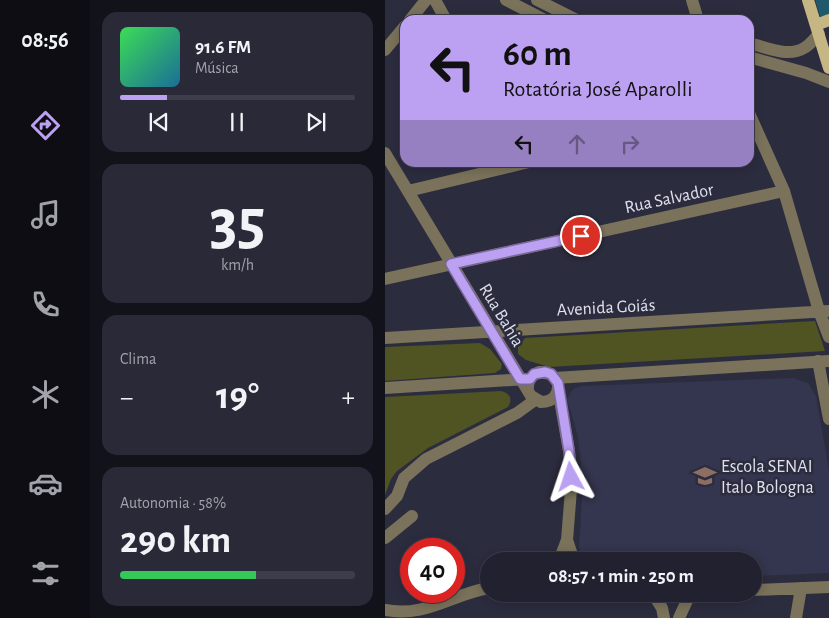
<!DOCTYPE html>
<html lang="pt">
<meta charset="utf-8">
<style>
:root{--surface:#21212f;--page:#292937;--text:#f1f3f6;--muted:#a2a3aa;--line:#3e3e4b;--accent:#bca0f2}
body{margin:0;font-family:"Alegreya Sans",sans-serif;background:var(--page);color:var(--text);height:100vh;display:flex;flex-direction:column;font-size:19px;white-space:nowrap}
*{box-sizing:border-box;margin:0}
p{font-size:16px;color:var(--muted)}
.icon{flex:none;width:28px;height:28px;fill:none;stroke:currentColor;stroke-width:2;stroke-linecap:round;stroke-linejoin:round}
.map{position:relative;flex:1;overflow:hidden}
.sheet{display:flex;flex-direction:column;gap:12px;padding:12px;background:#12121a;width:295px}
.sheet>*{flex:none}
.guide{position:absolute;left:15px;top:15px;width:354px;height:152px;border-radius:15px;box-shadow:0 2px 12px #0003,0 0 0 1px var(--line);background:#bca0f2;color:#111;overflow:hidden}
.speed{position:absolute;left:15px;top:538px;display:flex;gap:10px;font-size:25px;font-weight:700;text-align:center}
.speed>*{display:grid;place-content:center;width:65px;height:65px;border-radius:50%;background:var(--surface);box-shadow:0 2px 12px #0003,0 0 0 1px var(--line);line-height:1}
.speed .limit{border:8px solid #d22;background:#fff;color:#111}
.pin{position:absolute;display:grid;place-items:center;width:42px;height:42px;color:#fff;margin:-21px;border:2px solid #fff;border-radius:50%;box-shadow:0 1px 5px #0007}
.me{position:absolute;width:55px;margin:-28px;rotate:355deg;stroke-linejoin:round;filter:drop-shadow(0 0 4px #0008)}
.turn{display:flex;align-items:center;gap:18px;height:105px;padding:0 20px;font-size:22px}
.turn .icon{width:65px;height:65px;stroke-width:2.5}
.turn b{display:block;font-size:35px;line-height:42px}
.lanes{display:flex;align-items:center;height:48px;padding:0 20px;background:#0003;justify-content:center;gap:25px;direction:ltr}
.lanes .off{opacity:.35}
.big{font-size:38px;font-weight:700;line-height:1.1}
.sheet .widget{flex:1;display:flex;flex-direction:column;justify-content:center;gap:8px;min-width:0;padding:0 18px;border-radius:15px;background:var(--page)}
.sheet .dial{align-items:center;gap:0}
.dial b{font-size:65px;line-height:1}
.song{display:flex;align-items:center;gap:15px}
.cover{width:60px;height:60px;border-radius:8px;background:linear-gradient(135deg,hsl(130 70% 55%),hsl(200 70% 35%))}
.played{height:5px;border-radius:2px;background:linear-gradient(90deg,var(--accent) 20%,var(--line) 20%)}
.keys{display:flex;justify-content:space-around;direction:ltr}
.heat{display:flex;justify-content:space-between;align-items:center;font-size:28px;direction:ltr}
.charge{height:8px;border-radius:4px;background:linear-gradient(90deg,#34c759 58%,var(--line) 0)}
.trip{position:absolute;left:95px;top:552px;width:282px;height:50px;border-radius:25px;background:var(--surface);box-shadow:0 2px 12px #0003,0 0 0 1px var(--line);font-weight:700;line-height:50px;text-align:center}
main{display:flex;flex:1;min-height:0}
.tabs{display:flex;flex-direction:column;width:90px;justify-content:space-around;align-items:center;background:#0d0d13;color:var(--muted)}
.tabs .icon{width:35px;height:35px}
.tabs .current{color:var(--accent)}
.tabs b{font-size:22px;color:var(--text)}
.map>svg:first-child{display:block}
.built{fill:#34354e}
.green{fill:#505322}
.lines{fill:none;stroke-linecap:round;stroke-linejoin:round}
.river{stroke:#20596b;stroke-width:19}
.minor{stroke:#7a725a;stroke-width:12}
.major{stroke:#c5b683;stroke-width:12}
.route-casing{stroke:#7a689d;stroke-width:12}
.route{stroke:#bca0f2;stroke-width:9}
.labels{text-anchor:middle;stroke-width:5;stroke-linejoin:round;paint-order:stroke}
.street-label{font-size:18px;fill:#dfe0ed;stroke:#2c2c3f}
.poi-label{font-size:18px;fill:#dfe0ed;stroke:#2c2c3f;text-anchor:start}
</style>
<main>
<nav class="tabs">
<b>08:56</b>
<svg class="icon current" aria-label="directions" viewBox="0 0 24 24"><path d="M12 3l9 9-9 9-9-9zM9 14v-3h6M13 9l2 2-2 2"/></svg>
<svg class="icon" aria-label="music" viewBox="0 0 24 24"><path d="M9 18V5l10-2v13"/><circle cx="6" cy="18" r="3"/><circle cx="16" cy="16" r="3"/></svg>
<svg class="icon" aria-label="phone" viewBox="0 0 24 24"><path d="M5 4h4l2 5-3 2q2 4 5 5l2-3 5 2v4C11 20 4 13 5 4z"/></svg>
<svg class="icon" aria-label="climate" viewBox="0 0 24 24"><path d="M12 3v18M4 7l16 10M4 17L20 7"/></svg>
<svg class="icon" aria-label="car" viewBox="0 0 24 24"><path d="M5 17H2v-5l4-1 3-4h7l3 4 3 1v5h-3M9 17h6M6 11h13"/><circle cx="7" cy="17" r="2"/><circle cx="17" cy="17" r="2"/></svg>
<svg class="icon" aria-label="filters" viewBox="0 0 24 24"><path d="M4 7h16M4 17h16"/><circle cx="9" cy="7" r="2"/><circle cx="15" cy="17" r="2"/></svg>
</nav>
<section class="sheet">
<div class="widget">
<div class="song"><i class="cover"></i><div><b>91.6 FM</b><p>Música</p></div></div>
<div class="played"></div>
<div class="keys"><svg class="icon" aria-label="previous" viewBox="0 0 24 24"><path d="M18 5L8 12l10 7zM5 5v14"/></svg><svg class="icon" aria-label="pause" viewBox="0 0 24 24"><path d="M8 5v14M16 5v14"/></svg><svg class="icon" aria-label="next" viewBox="0 0 24 24"><path d="M6 5l10 7-10 7zM19 5v14"/></svg></div>
</div>
<div class="widget dial"><b>35</b><p>km/h</p></div>
<div class="widget"><p>Clima</p>
<div class="heat"><a>−</a><b class="big">19°</b><a>+</a></div>
</div>
<div class="widget"><p>Autonomia · 58%</p><b class="big">290 km</b><div class="charge"></div></div>
</section>
<div class="map">
<svg width="444" height="618" viewBox="0 0 444 618">
<rect width="100%" height="100%" fill="#2c2c3f"/>
<path class="built" d="M 408,378 L 423,383 L 431,396 L 444,470 L 444,573 L 369,576 L 369,561 L 199,561 L 198,559 L 194,547 L 197,498 L 196,465 L 193,437 L 182,399 L 188,389 L 196,386 Z"/>
<path class="green" d="M 430,321 L 440,351 L 164,367 L 141,360 L 133,354 L 133,347 L 140,338 Z
M 95,343 L 105,349 L 117,364 L 116,369 L 110,373 L 0,381 L 0,347 Z
M 116,391 C 125,393 128,399 123,407 L 43,448 L 12,471 L 6,479 L 0,495 L 0,397 Z"/>
<g class="lines">
<path class="river" d="M 440,0 L 444,13"/>
<path class="minor" d="M 50,0 L 61,20
M 121,0 L 160,20
M 152,0 L 192,20
M 307,0 L 313,20
M 25,20 L 41,0
M 364,43 C 380,47 403,58 419,48 C 425,45 429,39 434,34
M 0,50 L 20,26
M 364,57 L 421,73 L 444,82
M 364,113 L 399,191 L 434,311 L 444,337
M 0,153 L 146,396 L 156,402 C 168,402 174,395 173,383 L 166,374 L 154,372 C 146,376 142,381 143,391
M 23,191 L 144,162
M 0,279 L 399,191
M 0,338 L 444,311
M 433,361 L 444,419
M 170,378 L 444,361
M 0,388 L 142,379
M 173,389 L 184,451 L 187,477 L 182,540 L 174,561
M 0,509 L 12,496 L 19,478 L 41,459 L 132,413 L 150,400
M 0,538 L 27,516
M 182,540 L 189,561
M 369,590 L 444,587
M 159,594 L 162,594
M 201,594 L 221,594
M 268,594 L 277,608 L 279,618
M 0,610 C 40,618 67,594 104,588
M 294,618 L 305,594
M 411,618 L 416,588"/>
<path class="major" d="M 423,0 L 444,68
M 431,25 L 444,20"/>
</g>
<g class="lines">
<defs>
<path id="route" d="M 186,477 L 184,451 L 173,383 L 166,374 L 160,372 L 149,374 L 145,379 L 135,379 L 66,264 L 196,236"/>
</defs>
<use href="#route" class="route-casing"/>
<use href="#route" class="route"/>
</g>
<defs>
<symbol id="university-bare" viewBox="-9 -9 18 18"><path d="M0-5L7-2L0 1L-7-2ZM-4 1L0 2.5L4 1V4Q0 6-4 4Z" fill="#8d6e63" stroke="#2c2c3f" stroke-width="2.5" paint-order="stroke"/></symbol>
</defs>
<g fill-rule="evenodd">
<use href="#university-bare" x="304" y="460" width="32" height="32"/>
</g>
<g class="labels">
<g class="street-label">
<text transform="translate(284 198) rotate(-12)" y="6">Rua Salvador</text>
<text transform="translate(221 307) rotate(-3)" y="6">Avenida Goiás</text>
<text transform="translate(117 315) rotate(59)" y="6">Rua Bahia</text>
</g>
<g class="poi-label">
<text x="336" y="472">Escola SENAI<tspan x="336" dy="21">Italo Bologna</tspan></text>
</g>
</g>
</svg>
<div class="speed"><div class="limit">40</div></div>
<div class="pin" style="left:196px;top:236px;background:#d93025"><svg class="icon" aria-label="arrive" viewBox="0 0 24 24"><path d="M6 21V4h12l-3 4 3 4H6"/></svg></div>
<svg class="me" style="left:186px;top:477px" viewBox="-20 -20 40 40"><path d="M0-17L14 15 0 8-14 15z" fill="#bca0f2" stroke="#fff" stroke-width="4"/></svg>
<div class="trip">08:57 · 1 min · 250 m</div>
<div class="guide">
<div class="turn"><svg class="icon" aria-label="left" viewBox="0 0 24 24"><path d="M17 20v-9H6M10 6l-5 5 5 5"/></svg><div><b>60 m</b>Rotatória José Aparolli</div></div>
<div class="lanes"><svg class="icon" aria-label="left" viewBox="0 0 24 24"><path d="M17 20v-9H6M10 6l-5 5 5 5"/></svg><svg class="icon off" aria-label="ahead" viewBox="0 0 24 24"><path d="M12 20V5M6 11l6-6 6 6"/></svg><svg class="icon off" aria-label="right" viewBox="0 0 24 24"><path d="M7 20v-9h11M14 6l5 5-5 5"/></svg></div>
</div>
</div>
</main>
